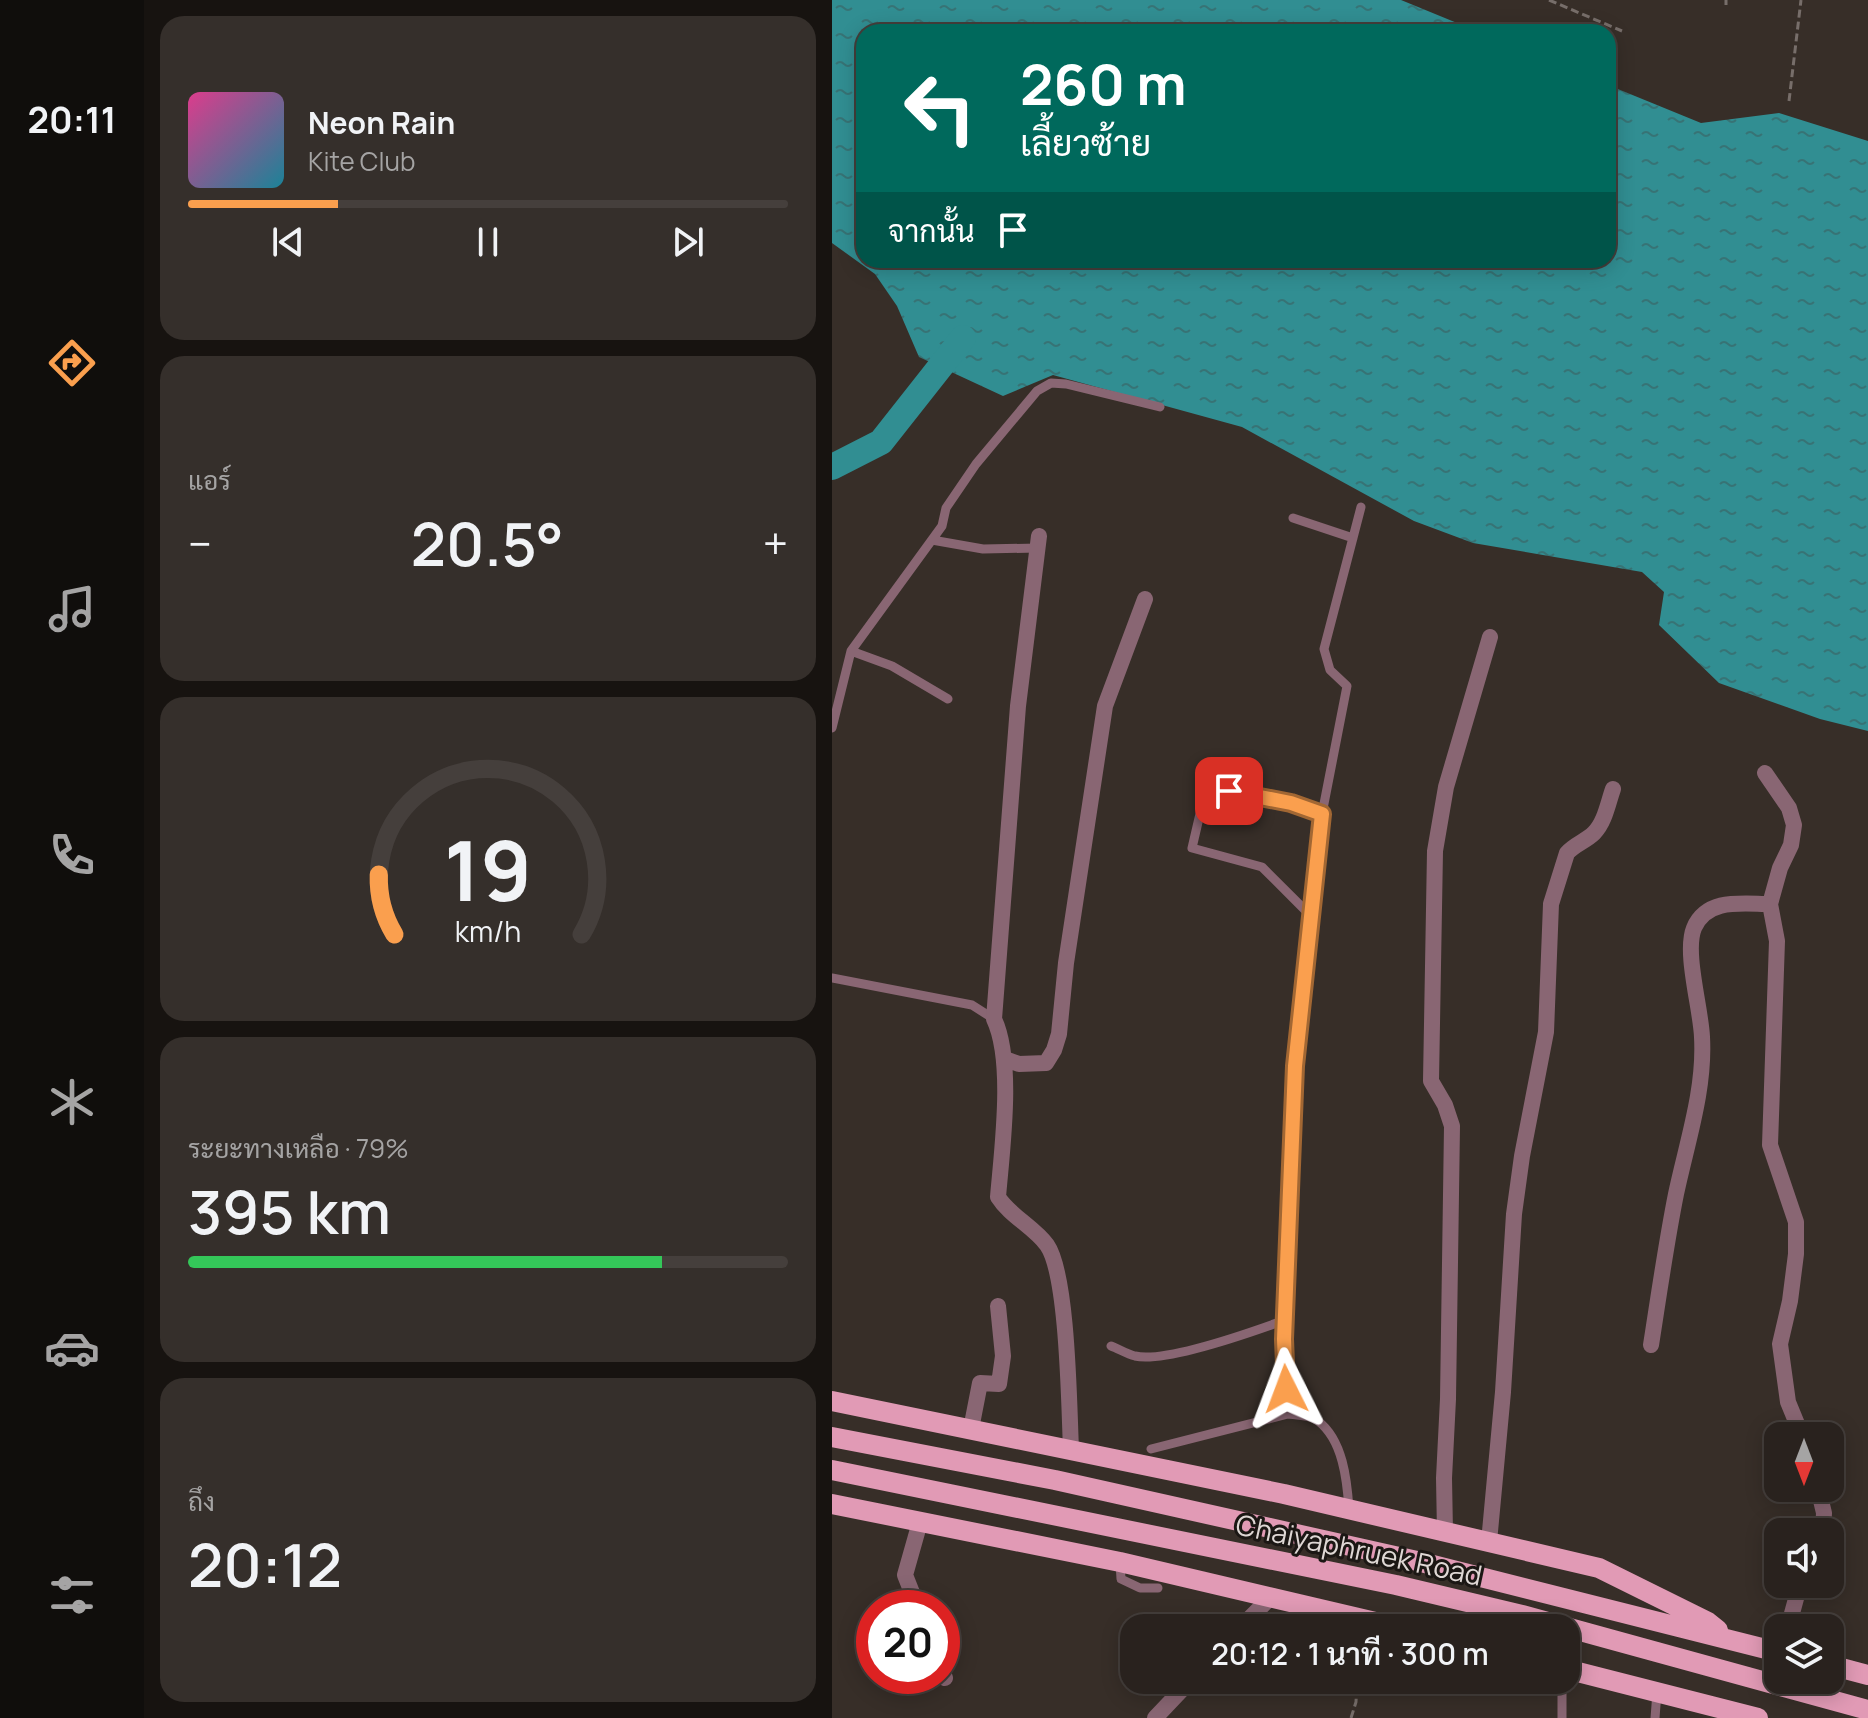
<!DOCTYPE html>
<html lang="th">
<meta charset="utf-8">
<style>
:root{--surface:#29221e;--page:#352f2b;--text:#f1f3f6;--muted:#a5a4a4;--line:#453f3c;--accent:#fa9f4e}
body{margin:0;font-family:Manrope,Sarabun,sans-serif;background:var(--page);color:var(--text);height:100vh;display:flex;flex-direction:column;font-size:30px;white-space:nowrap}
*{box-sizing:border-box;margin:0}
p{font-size:26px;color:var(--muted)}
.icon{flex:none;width:44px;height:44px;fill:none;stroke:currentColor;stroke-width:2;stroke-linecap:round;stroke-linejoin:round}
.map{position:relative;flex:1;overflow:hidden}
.panel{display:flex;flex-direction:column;gap:16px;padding:16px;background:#171310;width:688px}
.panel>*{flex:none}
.hud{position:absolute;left:24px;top:24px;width:760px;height:244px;border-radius:24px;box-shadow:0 4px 20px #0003,0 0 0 2px var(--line);background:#00695c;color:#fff;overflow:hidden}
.needle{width:52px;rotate:180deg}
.controls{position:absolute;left:932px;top:1422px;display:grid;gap:16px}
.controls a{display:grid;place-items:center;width:80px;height:80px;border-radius:16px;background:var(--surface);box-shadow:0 4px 20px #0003,0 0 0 2px var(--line);font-size:40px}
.speed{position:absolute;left:24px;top:1590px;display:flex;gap:16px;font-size:40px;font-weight:700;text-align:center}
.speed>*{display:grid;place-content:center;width:104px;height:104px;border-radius:50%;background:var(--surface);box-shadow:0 4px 20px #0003,0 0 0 2px var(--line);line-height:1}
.speed .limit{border:12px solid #d22;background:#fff;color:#111}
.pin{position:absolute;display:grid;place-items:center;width:68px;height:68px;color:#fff;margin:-34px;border-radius:16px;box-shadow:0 4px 12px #0006}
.me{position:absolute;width:88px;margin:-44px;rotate:357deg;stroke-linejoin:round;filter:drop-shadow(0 0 6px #0008)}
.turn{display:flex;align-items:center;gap:28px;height:168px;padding:0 32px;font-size:36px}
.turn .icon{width:104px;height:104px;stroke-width:2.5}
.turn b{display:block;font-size:56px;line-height:68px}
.then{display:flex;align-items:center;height:76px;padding:0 32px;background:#0003;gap:16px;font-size:30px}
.big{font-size:60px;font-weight:600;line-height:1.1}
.panel .tile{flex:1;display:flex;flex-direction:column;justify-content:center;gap:12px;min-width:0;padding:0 28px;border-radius:24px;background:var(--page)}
.panel .dial{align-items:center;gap:0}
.dial svg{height:208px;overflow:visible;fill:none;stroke:var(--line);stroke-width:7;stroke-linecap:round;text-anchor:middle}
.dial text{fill:var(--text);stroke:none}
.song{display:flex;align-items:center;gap:24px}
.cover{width:96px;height:96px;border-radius:12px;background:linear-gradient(135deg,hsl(330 70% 55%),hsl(190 70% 35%))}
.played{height:8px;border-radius:4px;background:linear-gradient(90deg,var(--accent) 25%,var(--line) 25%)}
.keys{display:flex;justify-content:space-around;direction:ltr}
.heat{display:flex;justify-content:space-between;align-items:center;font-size:44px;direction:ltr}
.charge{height:12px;border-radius:6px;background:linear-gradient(90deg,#34c759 79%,var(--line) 0)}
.trip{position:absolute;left:288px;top:1614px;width:460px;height:80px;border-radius:24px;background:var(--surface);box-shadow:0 4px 20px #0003,0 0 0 2px var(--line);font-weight:600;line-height:80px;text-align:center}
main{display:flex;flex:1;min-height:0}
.dock{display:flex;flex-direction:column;width:144px;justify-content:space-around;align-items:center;background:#100e0c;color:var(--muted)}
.dock .icon{width:56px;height:56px}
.dock .current{color:var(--accent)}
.dock b{font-size:36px;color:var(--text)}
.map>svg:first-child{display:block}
.water{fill:url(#water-ripples)}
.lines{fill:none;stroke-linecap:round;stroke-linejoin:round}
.river{stroke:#318e92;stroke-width:26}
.path{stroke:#776e6a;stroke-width:3;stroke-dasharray:8 4;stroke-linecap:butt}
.lane{stroke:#896673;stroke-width:9}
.street{stroke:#896673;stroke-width:16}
.primary{stroke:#e19ab5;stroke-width:20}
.route-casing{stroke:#a26733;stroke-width:20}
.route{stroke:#fa9f4e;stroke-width:14}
.labels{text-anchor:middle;stroke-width:6;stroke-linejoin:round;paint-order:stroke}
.street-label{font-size:28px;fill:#ded7d4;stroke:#1b1714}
</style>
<main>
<nav class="dock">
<b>20:11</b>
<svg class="icon current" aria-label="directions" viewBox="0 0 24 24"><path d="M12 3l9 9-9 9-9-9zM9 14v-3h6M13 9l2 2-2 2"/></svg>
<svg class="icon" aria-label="music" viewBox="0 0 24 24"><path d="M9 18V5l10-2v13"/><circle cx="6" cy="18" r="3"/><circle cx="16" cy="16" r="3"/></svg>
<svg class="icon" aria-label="phone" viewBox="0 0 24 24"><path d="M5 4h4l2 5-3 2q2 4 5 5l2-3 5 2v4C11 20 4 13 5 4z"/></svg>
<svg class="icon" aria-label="climate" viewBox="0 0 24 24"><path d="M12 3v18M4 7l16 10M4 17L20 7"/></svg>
<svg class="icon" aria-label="car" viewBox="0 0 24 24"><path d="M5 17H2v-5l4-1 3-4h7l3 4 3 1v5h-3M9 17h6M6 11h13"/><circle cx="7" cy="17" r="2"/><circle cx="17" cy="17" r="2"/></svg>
<svg class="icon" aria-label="filters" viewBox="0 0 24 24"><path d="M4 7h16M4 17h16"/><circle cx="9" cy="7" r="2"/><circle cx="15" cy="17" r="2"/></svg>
</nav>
<section class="panel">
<div class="tile">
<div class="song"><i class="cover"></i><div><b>Neon Rain</b><p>Kite Club</p></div></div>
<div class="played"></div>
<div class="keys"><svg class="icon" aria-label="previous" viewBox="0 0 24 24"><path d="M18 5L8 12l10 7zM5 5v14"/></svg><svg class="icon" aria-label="pause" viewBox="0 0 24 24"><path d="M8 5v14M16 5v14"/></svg><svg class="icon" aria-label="next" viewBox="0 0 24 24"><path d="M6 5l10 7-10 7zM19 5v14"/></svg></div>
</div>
<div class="tile"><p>แอร์</p>
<div class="heat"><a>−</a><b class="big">20.5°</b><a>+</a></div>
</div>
<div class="tile dial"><svg viewBox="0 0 100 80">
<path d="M14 69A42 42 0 1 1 86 69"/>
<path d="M14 69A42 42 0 0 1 8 46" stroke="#fa9f4e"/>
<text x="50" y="56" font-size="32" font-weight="700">19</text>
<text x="50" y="72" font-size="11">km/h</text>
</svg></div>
<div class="tile"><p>ระยะทางเหลือ · 79%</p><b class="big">395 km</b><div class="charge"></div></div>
<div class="tile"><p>ถึง</p><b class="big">20:12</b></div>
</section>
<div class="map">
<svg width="1036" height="1718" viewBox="0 0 1036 1718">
<defs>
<pattern id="water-ripples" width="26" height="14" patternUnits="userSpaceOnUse" patternTransform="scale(2)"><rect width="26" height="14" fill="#318e92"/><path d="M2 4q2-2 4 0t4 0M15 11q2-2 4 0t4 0" fill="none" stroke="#377375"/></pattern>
</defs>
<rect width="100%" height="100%" fill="#372e28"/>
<path class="water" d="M 0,0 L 569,0 L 647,32 L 32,32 L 32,260 L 776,260 L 776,85 L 869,123 L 947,113 L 1036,141 L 1036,731 L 988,719 L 887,683 L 827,625 L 832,592 L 810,572 L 641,543 L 582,521 L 410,427 L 221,375 L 171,396 L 87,357 L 65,306 L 43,274 L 0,243 Z"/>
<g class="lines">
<path class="river" d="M 0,467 L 49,442 L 131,338"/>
<path class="path" d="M 717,0 L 790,31
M 894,0 L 894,5
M 957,101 L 969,0
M 519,1718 L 524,1702 L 525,1680"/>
<path class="lane" d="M 461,518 L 521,538
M 100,540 L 151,549 L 206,548
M 19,651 L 60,666 L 116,699
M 0,728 L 19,651 L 110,526 L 114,508 L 144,464 L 205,391 L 219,383 L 234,384 L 328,407
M 478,915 L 430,867 L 360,848 L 374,788 L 419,793 L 490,814
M 0,978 L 140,1005 L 162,1019
M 279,1346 C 287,1349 295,1354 303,1356 C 334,1363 420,1332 453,1320
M 319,1449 L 456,1414
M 517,1509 C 515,1480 511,1440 486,1421 C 479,1415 465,1415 456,1414 L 452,1339 L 463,1066 L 490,814 L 515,686 L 498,670 L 492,649 L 529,507
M 288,1562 L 289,1579 L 308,1588 L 326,1588
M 730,1718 L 730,1680
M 823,1718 L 825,1692"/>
<path class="street" d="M 207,536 L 186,706 L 162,1019 C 182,1061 170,1149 166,1197 C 178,1216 202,1227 215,1245 C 236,1275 237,1408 239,1449
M 933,773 L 957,808 L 962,825 L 959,845 L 948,868 L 938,904 L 945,941 L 938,1145 L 964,1222 L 964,1254 L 958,1301 L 948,1344 L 956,1402 L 970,1436
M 173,1059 L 187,1064 L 214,1063 L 222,1050 L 227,1034 L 234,963 L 273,706 L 313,599
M 819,1345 C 827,1294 834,1244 844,1194 C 855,1142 873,1090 870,1037 C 869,1009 852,952 862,928 C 875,897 912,904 938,904
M 139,1429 L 148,1383 L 167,1384 L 171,1356 L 166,1306
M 986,1488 L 992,1513 L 991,1532
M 613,1532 L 612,1478 L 616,1399 L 620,1126 L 613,1105 L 599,1081 L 603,851 L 614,787 L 658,637
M 657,1542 L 671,1392 L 682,1214 L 690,1156 L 714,1032 L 719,904 L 735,853 C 743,844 754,841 762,833 C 773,822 776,803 781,789
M 86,1608 L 73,1575 L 88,1522
M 408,1628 L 440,1596
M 956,1628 L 965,1595 L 971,1584
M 110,1669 L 113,1678
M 323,1718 L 359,1680"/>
<path class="primary" d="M 0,1401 L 452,1494 L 767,1568 L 876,1622 L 886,1630
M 0,1437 L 223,1480 L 585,1561 L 946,1652
M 0,1470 L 564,1585 L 690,1615 L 1036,1710
M 0,1504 L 288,1562 L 569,1628
M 998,1665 L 1036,1675
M 734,1669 L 926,1718"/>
</g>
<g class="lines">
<defs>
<path id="route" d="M 397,791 L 459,803 L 490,814 L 463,1066 L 452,1339 L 454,1389"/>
</defs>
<use href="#route" class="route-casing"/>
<use href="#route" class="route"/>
</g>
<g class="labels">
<g class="street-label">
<text transform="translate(527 1550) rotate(12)" y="10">Chaiyaphruek Road</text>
</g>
</g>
</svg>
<div class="controls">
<a><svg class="needle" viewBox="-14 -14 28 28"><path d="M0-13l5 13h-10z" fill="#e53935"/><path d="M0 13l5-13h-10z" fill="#a5a4a4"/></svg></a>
<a><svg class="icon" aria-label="sound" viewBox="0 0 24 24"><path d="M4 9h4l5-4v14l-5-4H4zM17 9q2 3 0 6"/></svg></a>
<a><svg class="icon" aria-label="layers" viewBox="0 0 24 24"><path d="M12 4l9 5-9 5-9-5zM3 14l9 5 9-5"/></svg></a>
</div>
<div class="speed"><div class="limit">20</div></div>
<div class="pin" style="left:397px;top:791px;background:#d93025"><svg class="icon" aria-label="arrive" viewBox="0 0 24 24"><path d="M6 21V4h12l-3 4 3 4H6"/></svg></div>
<svg class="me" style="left:454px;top:1389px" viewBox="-20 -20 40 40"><path d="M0-17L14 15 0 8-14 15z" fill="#fa9f4e" stroke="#fff" stroke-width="4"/></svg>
<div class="trip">20:12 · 1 นาที · 300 m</div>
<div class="hud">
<div class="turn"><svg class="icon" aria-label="left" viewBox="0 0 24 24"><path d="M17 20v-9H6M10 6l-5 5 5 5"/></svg><div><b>260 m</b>เลี้ยวซ้าย</div></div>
<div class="then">จากนั้น<svg class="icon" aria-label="arrive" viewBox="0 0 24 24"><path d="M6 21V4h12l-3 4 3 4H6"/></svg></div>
</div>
</div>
</main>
